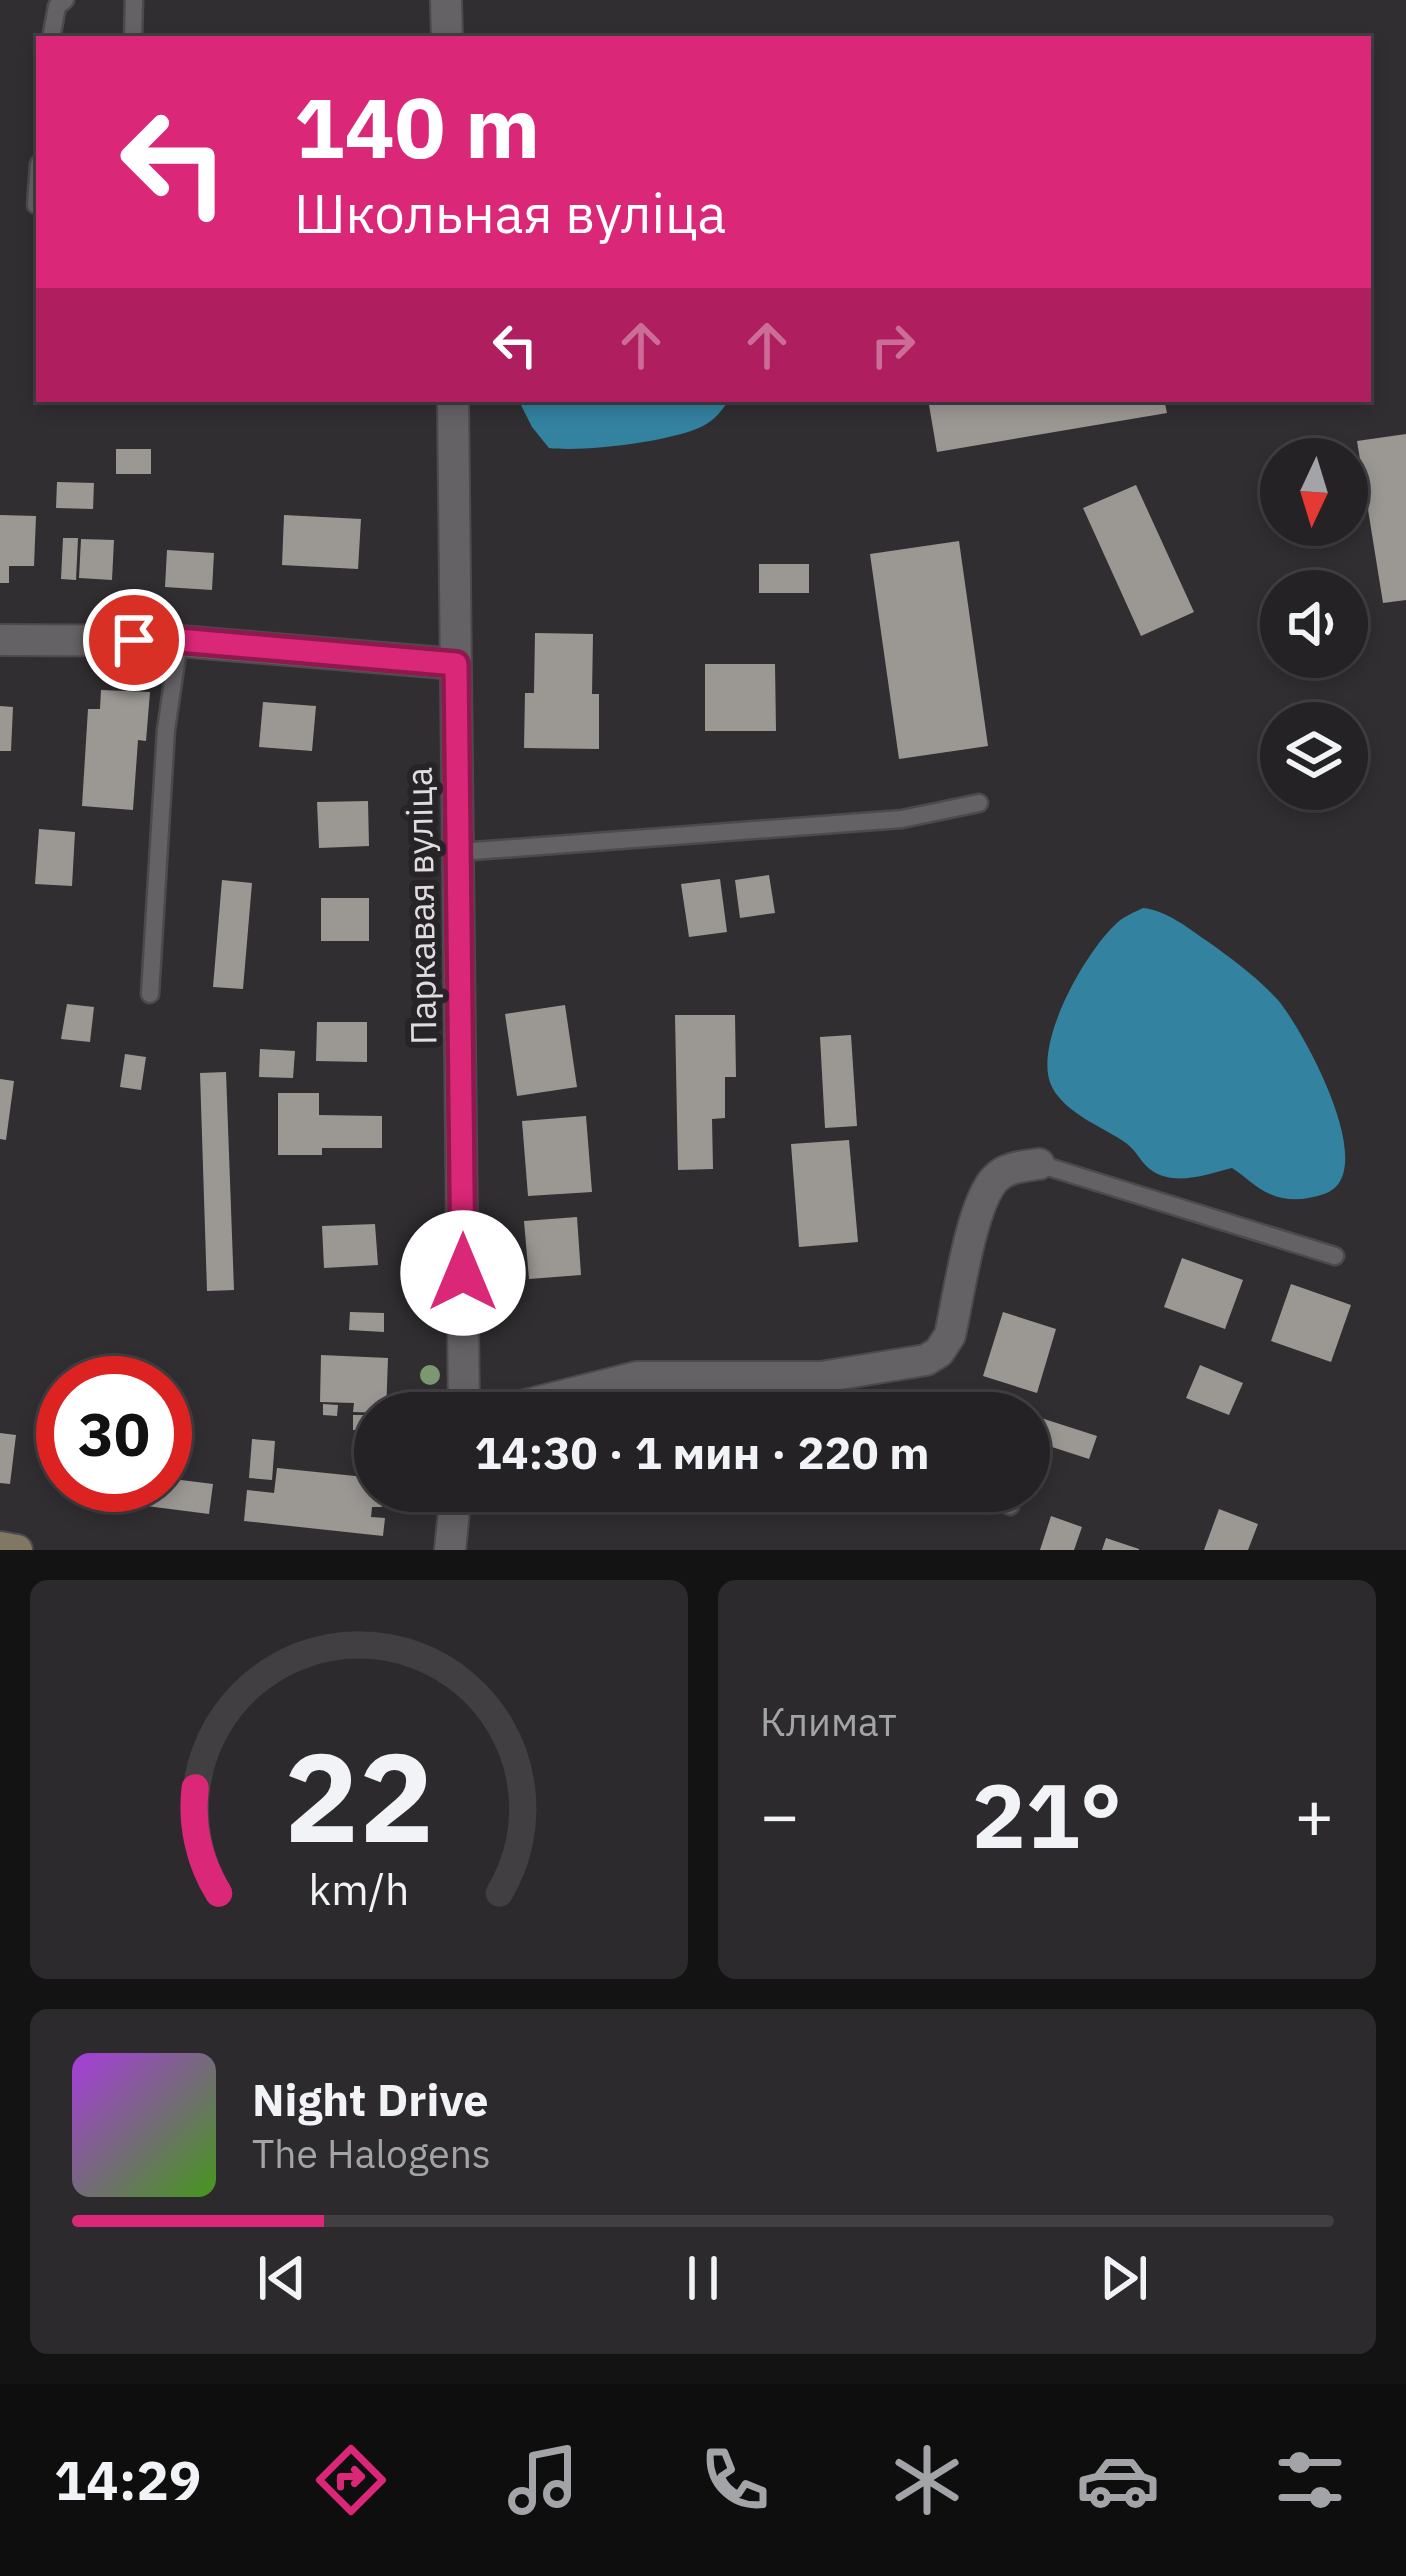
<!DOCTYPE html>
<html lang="ru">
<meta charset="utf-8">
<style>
:root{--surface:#252225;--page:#2d2a2d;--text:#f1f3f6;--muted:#a3a4a7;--line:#423f42;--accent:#db2777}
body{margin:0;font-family:"IBM Plex Sans",sans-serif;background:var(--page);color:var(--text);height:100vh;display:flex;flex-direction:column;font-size:45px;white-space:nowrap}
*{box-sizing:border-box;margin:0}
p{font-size:39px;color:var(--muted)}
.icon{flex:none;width:66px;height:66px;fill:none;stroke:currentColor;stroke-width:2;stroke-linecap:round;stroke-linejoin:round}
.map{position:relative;height:1550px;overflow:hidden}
.side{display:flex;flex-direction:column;gap:30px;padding:30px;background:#141314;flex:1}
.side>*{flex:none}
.top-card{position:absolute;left:36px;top:36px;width:1335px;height:366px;border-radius:0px;box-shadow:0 6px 18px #0003,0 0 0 3px var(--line);background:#db2777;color:#fff;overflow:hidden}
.needle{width:78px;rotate:184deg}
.tools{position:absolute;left:1260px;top:438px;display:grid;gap:24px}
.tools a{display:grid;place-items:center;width:108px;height:108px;border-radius:50%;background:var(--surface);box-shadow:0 6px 18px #0003,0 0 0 3px var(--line);font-size:60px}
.speed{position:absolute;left:36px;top:1356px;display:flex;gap:24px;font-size:60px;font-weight:700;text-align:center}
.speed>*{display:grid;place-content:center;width:156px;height:156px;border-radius:50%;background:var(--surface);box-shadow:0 6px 18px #0003,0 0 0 3px var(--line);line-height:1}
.speed .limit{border:18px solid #d22;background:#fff;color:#111}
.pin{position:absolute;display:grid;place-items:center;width:102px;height:102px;color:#fff;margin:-51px;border:6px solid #fff;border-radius:50%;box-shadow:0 3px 12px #0007}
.me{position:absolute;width:132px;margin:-66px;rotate:0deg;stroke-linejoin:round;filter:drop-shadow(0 0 9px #0008)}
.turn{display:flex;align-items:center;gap:42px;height:252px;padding:0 60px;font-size:54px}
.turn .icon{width:156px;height:156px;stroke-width:2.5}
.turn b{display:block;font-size:84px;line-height:102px}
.lanes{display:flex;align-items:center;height:114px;padding:0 60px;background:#0003;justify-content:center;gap:60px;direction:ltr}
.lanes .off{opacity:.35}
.big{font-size:90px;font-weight:700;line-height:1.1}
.side .tile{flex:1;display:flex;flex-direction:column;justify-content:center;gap:18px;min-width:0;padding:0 42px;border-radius:18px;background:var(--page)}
.side .dial{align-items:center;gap:0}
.dial svg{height:312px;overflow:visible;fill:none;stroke:var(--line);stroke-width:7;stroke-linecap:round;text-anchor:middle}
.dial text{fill:var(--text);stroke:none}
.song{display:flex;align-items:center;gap:36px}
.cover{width:144px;height:144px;border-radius:18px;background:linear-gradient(135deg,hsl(280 70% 55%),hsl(100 70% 35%))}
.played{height:12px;border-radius:6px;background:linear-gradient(90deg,var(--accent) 20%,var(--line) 20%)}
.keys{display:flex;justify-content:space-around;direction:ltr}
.heat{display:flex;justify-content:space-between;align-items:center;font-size:66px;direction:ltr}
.side .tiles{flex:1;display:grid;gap:30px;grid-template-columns:1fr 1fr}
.tile:last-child{grid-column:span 2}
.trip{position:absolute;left:354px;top:1392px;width:696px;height:120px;border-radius:60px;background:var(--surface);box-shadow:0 6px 18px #0003,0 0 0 3px var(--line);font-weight:700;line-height:120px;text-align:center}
.dock{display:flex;height:192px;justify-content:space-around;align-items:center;background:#0f0e0f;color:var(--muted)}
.dock .icon{width:84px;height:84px}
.dock .selected{color:var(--accent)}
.dock b{font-size:54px;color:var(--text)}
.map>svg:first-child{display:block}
.water{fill:#33829f}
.building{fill:#9b9894}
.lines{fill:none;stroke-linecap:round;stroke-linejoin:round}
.lane-casing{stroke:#4c4a4c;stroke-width:21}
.street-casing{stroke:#4c4a4c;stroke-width:34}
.secondary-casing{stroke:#4c4a4c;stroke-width:34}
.lane{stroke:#656265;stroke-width:16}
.street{stroke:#656265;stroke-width:30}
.secondary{stroke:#817864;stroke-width:30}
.tree{fill:#7b9970}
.route-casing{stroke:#8e194d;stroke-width:30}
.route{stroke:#db2777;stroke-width:21}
.labels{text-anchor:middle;stroke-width:12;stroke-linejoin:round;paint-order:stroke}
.street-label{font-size:36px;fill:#dfdddf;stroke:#272427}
</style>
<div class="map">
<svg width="1406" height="1550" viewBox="0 0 1406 1550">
<rect width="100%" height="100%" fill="#312e31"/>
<path class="water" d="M 518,399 L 730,399 C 722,410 715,420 703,426 C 671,442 584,452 549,448 L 532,427 Z
M 1143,908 C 1166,910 1188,928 1207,941 C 1231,958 1258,978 1278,1000 C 1303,1030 1383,1174 1324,1194 C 1306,1200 1288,1202 1270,1194 C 1257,1189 1245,1176 1232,1168 C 1207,1174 1175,1187 1151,1170 C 1141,1163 1136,1150 1126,1143 C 1103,1127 1066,1114 1052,1087 C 1031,1046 1086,950 1118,922 C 1125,916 1135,912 1143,908 Z"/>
<path class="building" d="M 74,34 L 115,34 L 115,39 L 74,39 Z
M 176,34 L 210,34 L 210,39 L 176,39 Z
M 928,399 L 1164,399 L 1167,413 L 937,452 Z
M 1406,434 L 1406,600 L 1383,603 L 1357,441 Z
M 116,449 L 151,449 L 151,474 L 116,474 Z
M 57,482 L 94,483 L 93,509 L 56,508 Z
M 1136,485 L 1194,612 L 1141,636 L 1083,508 Z
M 0,515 L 36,516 L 34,566 L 9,566 L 9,583 L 0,583 Z
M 284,515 L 361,519 L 358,569 L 282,565 Z
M 63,538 L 78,538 L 76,580 L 61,579 Z
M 81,539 L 114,540 L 112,580 L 79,578 Z
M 959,541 L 988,746 L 899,759 L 870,554 Z
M 167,550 L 214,553 L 212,590 L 165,587 Z
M 759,564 L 809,564 L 809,593 L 759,593 Z
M 535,633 L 593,634 L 592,694 L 599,694 L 599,749 L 524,748 L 525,693 L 534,693 Z
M 705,664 L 775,664 L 776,731 L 705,731 Z
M 101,690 L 150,692 L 146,741 L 138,740 L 133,810 L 82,806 L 88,709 L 100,709 Z
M 263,702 L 316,706 L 312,751 L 259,747 Z
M 0,706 L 13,707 L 11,751 L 0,751 Z
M 368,801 L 369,846 L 319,848 L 317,802 Z
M 39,829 L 75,832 L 72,886 L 35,884 Z
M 769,875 L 775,913 L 740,918 L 735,880 Z
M 720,879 L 727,932 L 689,937 L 681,884 Z
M 222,880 L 252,883 L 243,989 L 213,987 Z
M 321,898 L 369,898 L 369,941 L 321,941 Z
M 67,1004 L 94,1007 L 90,1042 L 61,1039 Z
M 565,1005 L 577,1087 L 517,1096 L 505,1014 Z
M 675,1015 L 735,1015 L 736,1077 L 725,1077 L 725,1118 L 712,1119 L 713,1169 L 678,1170 Z
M 317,1022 L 367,1022 L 367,1062 L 316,1061 Z
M 851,1035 L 857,1126 L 825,1128 L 820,1037 Z
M 260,1049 L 295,1051 L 293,1078 L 259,1077 Z
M 125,1054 L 146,1057 L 141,1090 L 120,1087 Z
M 226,1072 L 234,1290 L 207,1291 L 200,1073 Z
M 0,1079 L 14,1081 L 6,1140 L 0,1139 Z
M 278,1093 L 319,1093 L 319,1115 L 382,1116 L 382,1148 L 322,1148 L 322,1155 L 278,1155 Z
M 586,1116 L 592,1192 L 528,1196 L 522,1121 Z
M 849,1140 L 858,1242 L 799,1247 L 791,1144 Z
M 577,1217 L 581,1275 L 529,1279 L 524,1221 Z
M 375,1224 L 378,1265 L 324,1268 L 322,1226 Z
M 1182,1258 L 1243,1280 L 1225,1329 L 1164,1307 Z
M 1291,1284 L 1351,1305 L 1331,1362 L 1271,1341 Z
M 350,1312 L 384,1313 L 384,1332 L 349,1330 Z
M 1003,1312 L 1056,1329 L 1037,1393 L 983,1376 Z
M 321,1355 L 388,1358 L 386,1413 L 353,1412 L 354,1403 L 320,1402 Z
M 1200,1365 L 1243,1383 L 1229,1415 L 1186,1398 Z
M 323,1404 L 338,1405 L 337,1416 L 323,1415 Z
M 353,1415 L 375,1415 L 375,1430 L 353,1430 Z
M 1038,1417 L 1097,1436 L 1089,1459 L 1052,1447 L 1048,1459 L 1029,1453 Z
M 0,1433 L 16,1435 L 10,1484 L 0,1483 Z
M 252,1439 L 275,1441 L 272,1480 L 249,1478 Z
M 277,1468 L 375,1478 L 373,1499 L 382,1499 L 382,1507 L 372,1507 L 371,1517 L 385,1518 L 383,1536 L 244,1521 L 247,1490 L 274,1493 Z
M 165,1478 L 213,1484 L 209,1514 L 69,1496 L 71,1485 L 165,1485 Z
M 1219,1509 L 1258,1524 L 1248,1550 L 1204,1550 Z
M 1051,1516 L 1082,1527 L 1074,1550 L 1040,1550 Z
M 1106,1538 L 1139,1549 L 1139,1550 L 1102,1550 Z"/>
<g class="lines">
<defs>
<path id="lane" d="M 51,39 L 57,6 L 65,0
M 133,39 L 134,0
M 36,205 L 39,164
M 460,852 L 902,819 L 979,803
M 150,994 L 166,730 L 179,641
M 1039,1164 L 1335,1256
M 821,1377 L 852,1413
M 984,1491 L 1010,1506"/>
<path id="street" d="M 446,0 L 447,39
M 453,399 L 464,1413
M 0,640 L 179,641 L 456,664
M 494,1413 L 637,1377 L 821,1377 L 926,1360 L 939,1352 L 950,1335 C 958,1300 971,1204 995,1179 C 1006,1167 1024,1166 1039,1164
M 450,1550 L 456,1491"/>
<path id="secondary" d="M 0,1547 L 17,1550"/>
</defs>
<use href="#lane" class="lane-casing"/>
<use href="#street" class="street-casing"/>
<use href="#secondary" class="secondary-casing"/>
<use href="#lane" class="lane"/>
<use href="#street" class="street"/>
<use href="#secondary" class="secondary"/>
</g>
<circle class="tree" cx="430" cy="1375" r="10"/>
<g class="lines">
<defs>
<path id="route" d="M 134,640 L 178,640 L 456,664 L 463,1273"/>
</defs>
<use href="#route" class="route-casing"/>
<use href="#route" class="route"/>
</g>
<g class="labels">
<g class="street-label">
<text transform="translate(421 906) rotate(-91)" y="13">Паркавая вуліца</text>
</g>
</g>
</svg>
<div class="tools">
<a><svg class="needle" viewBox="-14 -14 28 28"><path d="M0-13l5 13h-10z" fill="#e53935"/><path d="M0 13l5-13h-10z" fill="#a3a4a7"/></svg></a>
<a><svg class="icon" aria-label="sound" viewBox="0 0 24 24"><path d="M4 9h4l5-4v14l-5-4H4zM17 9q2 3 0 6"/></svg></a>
<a><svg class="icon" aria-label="layers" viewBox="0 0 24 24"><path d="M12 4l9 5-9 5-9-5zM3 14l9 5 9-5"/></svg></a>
</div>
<div class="speed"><div class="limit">30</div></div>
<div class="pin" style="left:134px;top:640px;background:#d93025"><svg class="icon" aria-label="arrive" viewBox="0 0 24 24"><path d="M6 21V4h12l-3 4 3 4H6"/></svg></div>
<svg class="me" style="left:463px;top:1273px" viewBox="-20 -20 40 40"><circle r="19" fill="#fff"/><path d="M0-13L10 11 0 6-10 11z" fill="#db2777"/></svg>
<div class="trip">14:30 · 1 мин · 220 m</div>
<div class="top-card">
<div class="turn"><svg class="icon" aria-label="left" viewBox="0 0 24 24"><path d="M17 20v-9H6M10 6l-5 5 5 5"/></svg><div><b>140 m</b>Школьная вуліца</div></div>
<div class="lanes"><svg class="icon" aria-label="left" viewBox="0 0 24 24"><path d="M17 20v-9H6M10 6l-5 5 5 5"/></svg><svg class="icon off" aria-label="ahead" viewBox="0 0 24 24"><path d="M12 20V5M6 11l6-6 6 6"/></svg><svg class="icon off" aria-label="ahead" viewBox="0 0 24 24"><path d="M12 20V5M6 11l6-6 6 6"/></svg><svg class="icon off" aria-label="right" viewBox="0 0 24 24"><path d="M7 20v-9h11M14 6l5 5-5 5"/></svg></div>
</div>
</div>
<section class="side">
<div class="tiles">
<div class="tile dial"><svg viewBox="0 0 100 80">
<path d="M14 69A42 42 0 1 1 86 69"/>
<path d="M14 69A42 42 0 0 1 8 42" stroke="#db2777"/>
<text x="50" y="56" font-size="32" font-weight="700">22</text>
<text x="50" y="72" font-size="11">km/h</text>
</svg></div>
<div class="tile"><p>Климат</p>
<div class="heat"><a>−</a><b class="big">21°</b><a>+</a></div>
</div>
<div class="tile">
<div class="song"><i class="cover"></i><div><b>Night Drive</b><p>The Halogens</p></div></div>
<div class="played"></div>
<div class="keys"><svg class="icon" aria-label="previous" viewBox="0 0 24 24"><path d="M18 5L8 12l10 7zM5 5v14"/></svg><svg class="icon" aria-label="pause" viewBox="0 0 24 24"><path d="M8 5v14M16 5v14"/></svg><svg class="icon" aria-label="next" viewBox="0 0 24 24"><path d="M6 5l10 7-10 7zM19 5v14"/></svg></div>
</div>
</div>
</section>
<nav class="dock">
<b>14:29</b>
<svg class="icon selected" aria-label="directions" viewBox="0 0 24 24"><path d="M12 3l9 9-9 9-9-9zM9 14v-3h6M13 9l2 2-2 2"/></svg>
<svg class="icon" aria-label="music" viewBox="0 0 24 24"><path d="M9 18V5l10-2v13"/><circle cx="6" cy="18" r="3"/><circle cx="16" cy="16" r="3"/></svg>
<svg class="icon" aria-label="phone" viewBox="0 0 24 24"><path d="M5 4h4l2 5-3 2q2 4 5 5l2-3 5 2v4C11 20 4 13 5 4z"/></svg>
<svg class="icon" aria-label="climate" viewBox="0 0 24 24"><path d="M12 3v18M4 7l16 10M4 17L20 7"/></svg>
<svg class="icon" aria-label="car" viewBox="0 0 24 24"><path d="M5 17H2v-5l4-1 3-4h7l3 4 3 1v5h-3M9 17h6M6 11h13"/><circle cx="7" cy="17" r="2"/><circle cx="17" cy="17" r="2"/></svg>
<svg class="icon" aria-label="filters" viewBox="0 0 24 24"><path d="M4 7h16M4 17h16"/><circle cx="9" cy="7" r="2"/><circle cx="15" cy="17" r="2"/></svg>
</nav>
